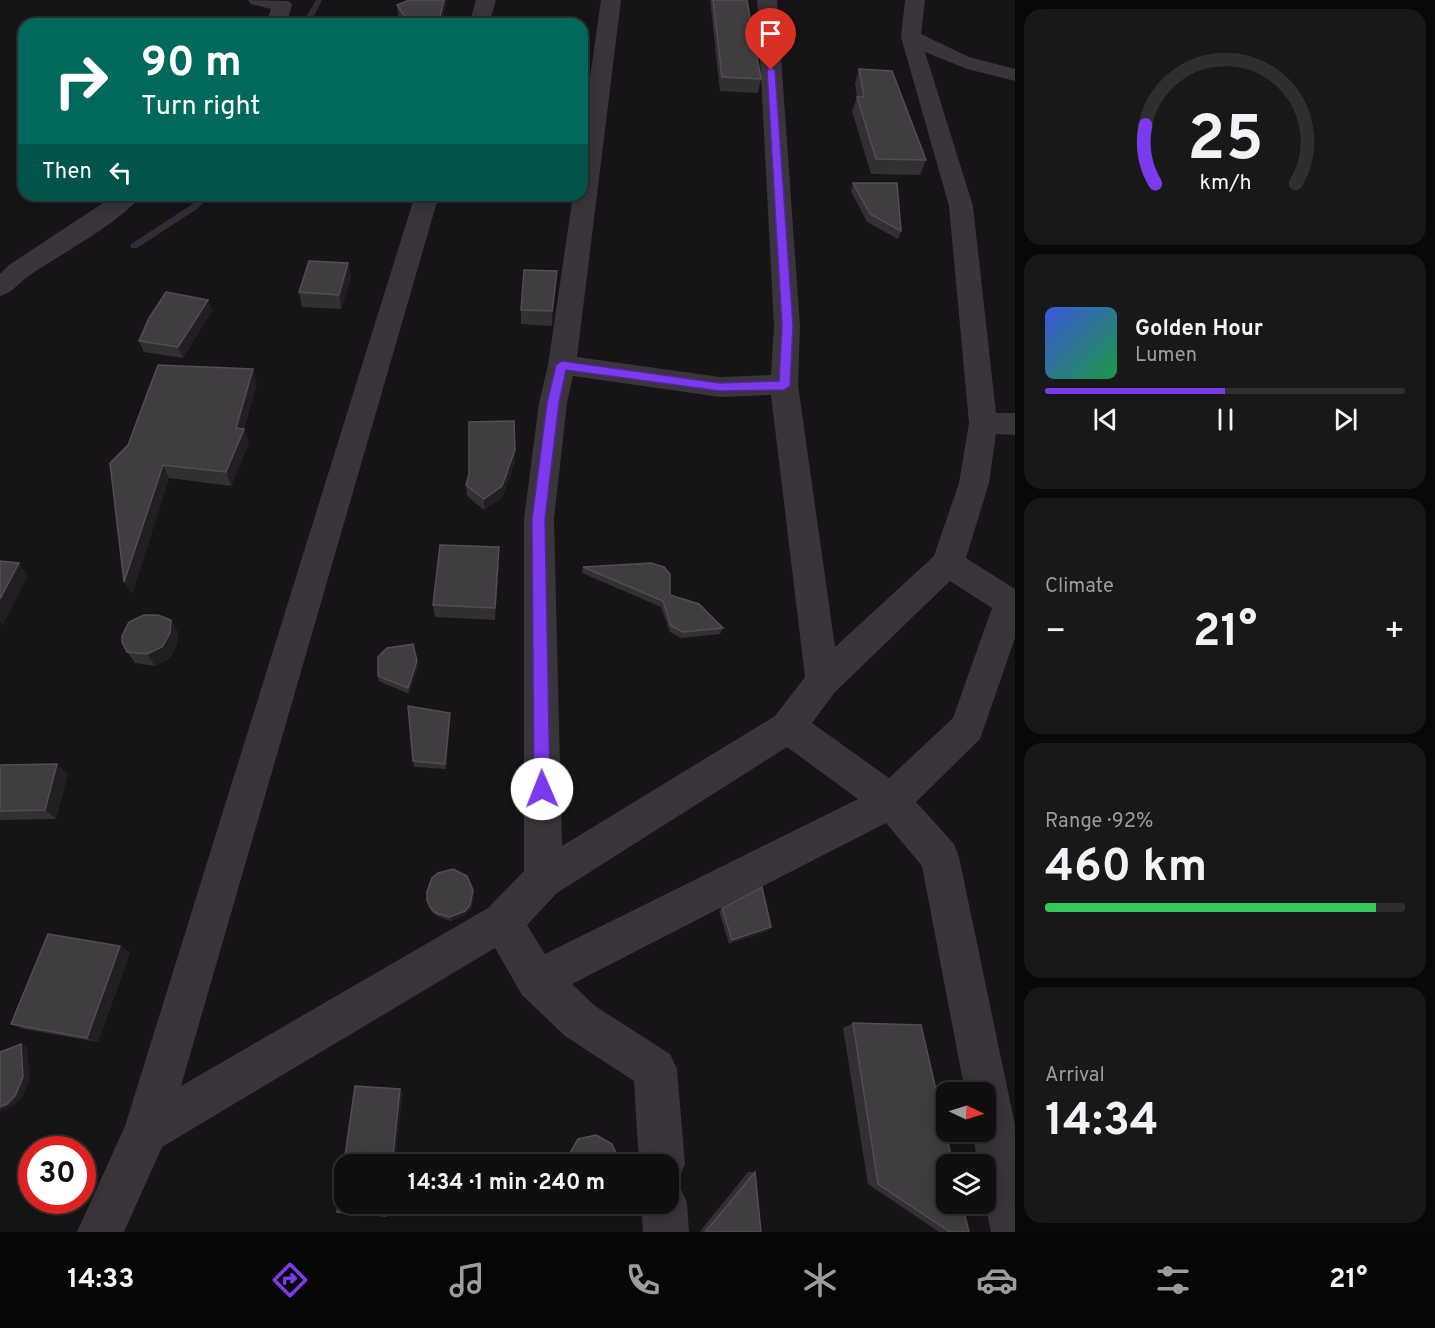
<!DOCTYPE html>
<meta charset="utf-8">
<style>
:root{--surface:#100f10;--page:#191819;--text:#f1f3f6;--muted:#9c9c9f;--line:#302f30;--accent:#7c3aed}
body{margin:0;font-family:Overpass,sans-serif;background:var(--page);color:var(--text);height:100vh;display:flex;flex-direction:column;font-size:22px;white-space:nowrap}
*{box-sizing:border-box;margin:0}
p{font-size:20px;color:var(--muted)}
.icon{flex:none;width:33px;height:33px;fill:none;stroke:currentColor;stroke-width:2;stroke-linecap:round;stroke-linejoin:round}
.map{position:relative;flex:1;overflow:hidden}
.drawer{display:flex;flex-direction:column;gap:9px;padding:9px;background:#090809;width:420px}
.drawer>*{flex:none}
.hud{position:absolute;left:18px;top:18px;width:570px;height:183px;border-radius:18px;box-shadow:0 3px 15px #0003,0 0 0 2px var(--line);background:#00695c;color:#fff;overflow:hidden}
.needle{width:39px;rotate:94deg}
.fabs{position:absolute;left:936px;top:1082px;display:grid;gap:12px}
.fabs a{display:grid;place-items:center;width:60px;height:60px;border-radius:12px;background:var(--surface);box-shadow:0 3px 15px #0003,0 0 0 2px var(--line);font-size:30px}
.speed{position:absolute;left:18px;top:1136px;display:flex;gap:12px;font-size:30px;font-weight:700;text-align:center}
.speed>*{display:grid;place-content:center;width:78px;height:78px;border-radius:50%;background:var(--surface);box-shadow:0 3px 15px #0003,0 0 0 2px var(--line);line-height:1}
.speed .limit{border:9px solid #d22;background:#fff;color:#111}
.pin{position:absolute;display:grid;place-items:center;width:51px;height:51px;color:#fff;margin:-62px -26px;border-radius:50% 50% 50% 0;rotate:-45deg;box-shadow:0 0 6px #0007}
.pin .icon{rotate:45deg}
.me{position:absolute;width:66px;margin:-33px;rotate:359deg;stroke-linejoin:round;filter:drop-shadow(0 0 4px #0008)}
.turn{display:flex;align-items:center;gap:21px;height:126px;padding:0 24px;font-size:27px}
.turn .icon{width:78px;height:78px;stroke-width:2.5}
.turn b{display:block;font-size:42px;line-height:51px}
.then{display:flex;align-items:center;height:57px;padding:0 24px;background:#0003;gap:12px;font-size:22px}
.big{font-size:45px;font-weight:700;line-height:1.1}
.drawer .card{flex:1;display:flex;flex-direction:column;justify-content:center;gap:9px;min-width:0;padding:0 21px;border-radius:18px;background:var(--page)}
.drawer .dial{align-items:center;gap:0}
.dial svg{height:156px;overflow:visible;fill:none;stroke:var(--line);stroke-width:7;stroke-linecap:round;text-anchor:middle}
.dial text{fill:var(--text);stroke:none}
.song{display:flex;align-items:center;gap:18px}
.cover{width:72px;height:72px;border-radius:9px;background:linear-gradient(135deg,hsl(230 70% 55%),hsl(140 70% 35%))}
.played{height:6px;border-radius:3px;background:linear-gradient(90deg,var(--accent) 50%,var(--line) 50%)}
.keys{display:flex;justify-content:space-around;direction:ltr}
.heat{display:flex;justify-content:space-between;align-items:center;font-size:33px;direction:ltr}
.charge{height:9px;border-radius:4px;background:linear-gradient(90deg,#34c759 92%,var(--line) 0)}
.trip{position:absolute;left:334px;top:1154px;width:345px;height:60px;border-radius:18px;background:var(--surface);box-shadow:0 3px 15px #0003,0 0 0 2px var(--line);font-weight:700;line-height:60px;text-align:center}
.dock{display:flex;height:96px;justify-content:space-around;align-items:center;background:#060606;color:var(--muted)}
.dock .icon{width:42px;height:42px}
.dock .on{color:var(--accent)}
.dock b{font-size:27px;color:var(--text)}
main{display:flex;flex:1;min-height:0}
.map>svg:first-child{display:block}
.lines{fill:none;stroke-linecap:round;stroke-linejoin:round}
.stream{fill:#312c38;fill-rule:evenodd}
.street{fill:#39353a;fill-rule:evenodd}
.wall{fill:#333033}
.shaded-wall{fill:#211f21}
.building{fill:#403d41;stroke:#524d53;stroke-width:1.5}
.route{fill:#7c3aed;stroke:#51269a;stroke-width:1.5}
</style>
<main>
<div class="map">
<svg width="1015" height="1232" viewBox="0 0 1015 1232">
<rect width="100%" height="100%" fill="#161416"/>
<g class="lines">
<path class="stream" d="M 316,0 L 322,0 L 310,24 L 302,24 Z
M 202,195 L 211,195 L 197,209 L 137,248 L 131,248 L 131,244 L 191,205 Z"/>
<path class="street" d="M 248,0 L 289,1 L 292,5 L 286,24 L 266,24 L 271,9 L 251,4 Z
M 476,0 L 496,0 L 489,24 L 469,24 Z
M 601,0 L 621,0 L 577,357 L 720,377 L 771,375 L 774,326 L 757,0 L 777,0 L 800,326 L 798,385 L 835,647 L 934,556 L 959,483 L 969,423 L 949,206 L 901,37 L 905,0 L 925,0 L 921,34 L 969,57 L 1015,69 L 1015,81 L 967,69 L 925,52 L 973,206 L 996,413 L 1015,413 L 1015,435 L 996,434 L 989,483 L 966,558 L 1015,589 L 1015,638 L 980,739 L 916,802 L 954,844 L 959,857 L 1015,1125 L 1015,1232 L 991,1232 L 985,1203 L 986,1164 L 978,1164 L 972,1131 L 986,1131 L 986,1092 L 965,1092 L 922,866 L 886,823 L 572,984 L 595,1006 L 670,1054 L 677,1069 L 685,1164 L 678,1180 L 671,1183 L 680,1187 L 687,1203 L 689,1232 L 643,1232 L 641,1203 L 669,1203 L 669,1164 L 639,1164 L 634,1081 L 565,1036 L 522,995 L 495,948 L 162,1147 L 124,1232 L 77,1232 L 125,1126 L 415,195 L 439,195 L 181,1086 L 488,908 L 524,871 L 524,519 L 539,403 L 548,365 L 573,195 L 582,195 L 582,133 ZM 573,376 L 720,397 L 771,395 L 805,677 L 775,716 L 562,846 L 554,519 L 567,403 ZM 950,581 L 992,608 L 953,718 L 889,778 L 812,723 L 835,692 ZM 787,747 L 858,799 L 545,954 L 527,925 L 557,893 Z
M 115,195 L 141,195 C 122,222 59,255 30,275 C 19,282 13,293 0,296 L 0,274 L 9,265 Z"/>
</g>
<path class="wall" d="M 409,0 L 447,0 L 441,24 L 404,24 L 398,15 L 397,5 Z
M 710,0 L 747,0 L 761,79 L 758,93 L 720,91 Z
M 859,69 L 926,160 L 920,175 L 871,174 L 852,111 L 857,97 L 855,84 Z
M 853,183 L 901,231 L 898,239 L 867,222 L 851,191 Z
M 348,263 L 351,278 L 341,309 L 302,307 L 299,292 Z
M 556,286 L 552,326 L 521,324 L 521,310 Z
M 208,300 L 212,311 L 183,358 L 144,352 L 139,341 Z
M 257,383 L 244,429 L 249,443 L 231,486 L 169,478 L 132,594 L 110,463 Z
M 515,450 L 515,462 L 502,498 L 484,510 L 467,496 L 466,485 Z
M 499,560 L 495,620 L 435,617 L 433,605 Z
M 583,567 L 670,595 L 723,628 L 720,634 L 681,638 L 670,632 L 661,607 L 582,573 Z
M 178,632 L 177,645 L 170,658 L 155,666 L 135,663 L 127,652 Z
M 418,667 L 409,694 L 379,681 L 378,676 Z
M 450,719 L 446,769 L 414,767 L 413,761 Z
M 0,765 L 68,774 L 56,819 L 0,820 Z
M 474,894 L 471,909 L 465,915 L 451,921 L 437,916 L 431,911 L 427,900 Z
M 722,908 L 771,927 L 768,931 L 729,944 L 719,911 Z
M 120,946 L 130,953 L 98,1042 L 24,1029 L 11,1024 Z
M 853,1023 L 969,1232 L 939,1232 L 868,1184 L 843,1028 Z
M 748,1172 L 755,1172 L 761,1232 L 700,1232 L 701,1230 Z"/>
<path class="shaded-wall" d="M 444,0 L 447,0 L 441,24 L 438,24 Z
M 348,263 L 351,278 L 341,309 L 339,295 Z
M 557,271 L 556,286 L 552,326 L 552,311 Z
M 208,300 L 212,311 L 183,358 L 178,347 Z
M 253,369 L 257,383 L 244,429 L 249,443 L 231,486 L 226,472 L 236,428 Z
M 515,450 L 515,462 L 502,498 L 484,510 L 484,499 Z
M 163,465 L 169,478 L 132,594 L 124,582 Z
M 499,547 L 499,560 L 495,620 L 495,608 Z
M 19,563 L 28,576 L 3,625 L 0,622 L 0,599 Z
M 171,620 L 178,632 L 177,645 L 170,658 L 155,666 L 147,654 Z
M 417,661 L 418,667 L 409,694 L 408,688 Z
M 450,713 L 450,719 L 446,769 L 445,764 Z
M 57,764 L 68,774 L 56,819 L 45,810 Z
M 473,890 L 474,894 L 471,909 L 465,915 L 451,921 L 450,917 Z
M 771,927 L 768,931 L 729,944 L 732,940 Z
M 120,946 L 130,953 L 98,1042 L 87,1038 Z
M 21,1044 L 27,1046 L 30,1079 L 22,1098 L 14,1105 L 0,1111 L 0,1107 Z
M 400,1089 L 403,1092 L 395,1164 L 392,1164 Z
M 387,1203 L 391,1203 L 389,1215 L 386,1216 Z"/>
<path class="building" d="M 409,0 L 444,0 L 438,24 L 407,24 L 408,21 L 397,5 Z
M 713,0 L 747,0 L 761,79 L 722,77 Z
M 859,69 L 892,71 L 926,160 L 876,159 L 857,97 L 864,97 Z
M 853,183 L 897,183 L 901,231 L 870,214 Z
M 309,261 L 348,263 L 339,295 L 299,292 Z
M 524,270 L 557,271 L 552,311 L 521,310 Z
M 166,292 L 208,300 L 178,347 L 139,341 L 149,318 Z
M 158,365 L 253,369 L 236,428 L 244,429 L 226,472 L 163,465 L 124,582 L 110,463 L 128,445 Z
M 514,421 L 515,450 L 502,486 L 484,499 L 466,485 L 469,474 L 469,422 Z
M 440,545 L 499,547 L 495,608 L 433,605 Z
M 0,561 L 19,563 L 0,599 Z
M 651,563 L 664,567 L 670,574 L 670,595 L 699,604 L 723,628 L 683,632 L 671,626 L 663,601 L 583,567 Z
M 144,615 L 158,615 L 171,620 L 170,633 L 162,647 L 147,654 L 127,652 L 122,642 L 122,636 L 129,622 Z
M 413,644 L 417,661 L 408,688 L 378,676 L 378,657 L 387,648 Z
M 408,706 L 450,713 L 445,764 L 413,761 Z
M 57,764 L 45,810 L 0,811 L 0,765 Z
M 453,869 L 467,876 L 473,890 L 470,905 L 465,911 L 450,917 L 436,913 L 430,907 L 427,900 L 427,892 L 432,878 L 438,873 Z
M 762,887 L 771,927 L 732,940 L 722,908 Z
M 48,934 L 120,946 L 87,1038 L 11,1024 Z
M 853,1023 L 921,1025 L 953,1164 L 946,1164 L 946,1203 L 962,1203 L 969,1232 L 950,1232 L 878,1184 Z
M 21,1044 L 23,1077 L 15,1096 L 7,1104 L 0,1107 L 0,1052 Z
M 355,1086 L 400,1089 L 392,1164 L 345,1164 L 345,1203 L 387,1203 L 386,1216 L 337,1212 Z
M 596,1135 L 612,1144 L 621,1164 L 568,1164 L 568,1156 L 578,1139 Z
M 755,1172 L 761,1232 L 706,1232 L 706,1231 Z"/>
<path class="route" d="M 771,67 L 775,70 L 793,326 L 790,386 L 784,390 L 720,391 L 566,370 L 559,403 L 545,519 L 550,789 L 547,794 L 542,796 L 537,794 L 534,789 L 532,519 L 547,403 L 556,365 L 562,361 L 720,383 L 779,381 L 782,326 L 767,70 Z"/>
</svg>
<div class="fabs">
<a><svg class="needle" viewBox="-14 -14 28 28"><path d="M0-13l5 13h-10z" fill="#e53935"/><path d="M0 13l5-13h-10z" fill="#9c9c9f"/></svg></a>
<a><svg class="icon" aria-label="layers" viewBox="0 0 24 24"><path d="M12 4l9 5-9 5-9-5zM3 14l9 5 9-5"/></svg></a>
</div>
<div class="speed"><div class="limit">30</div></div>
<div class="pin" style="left:771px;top:70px;background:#d93025"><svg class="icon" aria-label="arrive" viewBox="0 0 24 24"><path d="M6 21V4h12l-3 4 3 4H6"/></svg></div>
<svg class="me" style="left:542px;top:789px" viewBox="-20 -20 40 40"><circle r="19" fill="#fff"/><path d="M0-13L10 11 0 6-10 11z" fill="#7c3aed"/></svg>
<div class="trip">14:34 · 1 min · 240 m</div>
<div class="hud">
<div class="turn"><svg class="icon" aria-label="right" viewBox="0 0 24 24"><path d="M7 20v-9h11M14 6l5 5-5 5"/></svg><div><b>90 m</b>Turn right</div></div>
<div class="then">Then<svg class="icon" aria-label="left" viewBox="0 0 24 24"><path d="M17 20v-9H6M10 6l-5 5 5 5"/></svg></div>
</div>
</div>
<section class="drawer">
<div class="card dial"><svg viewBox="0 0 100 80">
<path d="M14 69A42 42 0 1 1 86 69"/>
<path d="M14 69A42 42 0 0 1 9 39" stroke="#7c3aed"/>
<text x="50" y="56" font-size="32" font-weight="700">25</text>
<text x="50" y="72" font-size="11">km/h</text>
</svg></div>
<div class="card">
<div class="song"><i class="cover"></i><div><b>Golden Hour</b><p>Lumen</p></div></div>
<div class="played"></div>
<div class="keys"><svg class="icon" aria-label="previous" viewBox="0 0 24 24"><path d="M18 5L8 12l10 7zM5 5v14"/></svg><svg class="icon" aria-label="pause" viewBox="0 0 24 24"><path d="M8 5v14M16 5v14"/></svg><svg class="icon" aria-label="next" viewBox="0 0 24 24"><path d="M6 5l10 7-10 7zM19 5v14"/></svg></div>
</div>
<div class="card"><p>Climate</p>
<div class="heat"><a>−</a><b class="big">21°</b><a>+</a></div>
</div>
<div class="card"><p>Range · 92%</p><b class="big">460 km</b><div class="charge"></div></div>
<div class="card"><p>Arrival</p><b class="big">14:34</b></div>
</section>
</main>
<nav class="dock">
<b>14:33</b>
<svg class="icon on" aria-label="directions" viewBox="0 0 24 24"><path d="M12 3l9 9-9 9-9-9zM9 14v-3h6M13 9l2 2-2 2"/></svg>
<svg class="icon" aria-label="music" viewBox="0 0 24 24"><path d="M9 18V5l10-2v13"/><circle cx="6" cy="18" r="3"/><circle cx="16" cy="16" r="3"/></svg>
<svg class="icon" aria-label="phone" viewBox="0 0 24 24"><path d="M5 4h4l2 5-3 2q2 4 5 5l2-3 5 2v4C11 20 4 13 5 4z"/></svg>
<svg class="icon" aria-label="climate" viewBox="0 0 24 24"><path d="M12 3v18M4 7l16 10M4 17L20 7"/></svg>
<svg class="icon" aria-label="car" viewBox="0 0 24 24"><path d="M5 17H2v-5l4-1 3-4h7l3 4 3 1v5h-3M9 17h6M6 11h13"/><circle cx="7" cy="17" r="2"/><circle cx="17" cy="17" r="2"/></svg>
<svg class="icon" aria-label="filters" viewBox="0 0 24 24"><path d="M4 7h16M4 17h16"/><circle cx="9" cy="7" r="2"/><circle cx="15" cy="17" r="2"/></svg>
<b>21°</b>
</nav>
